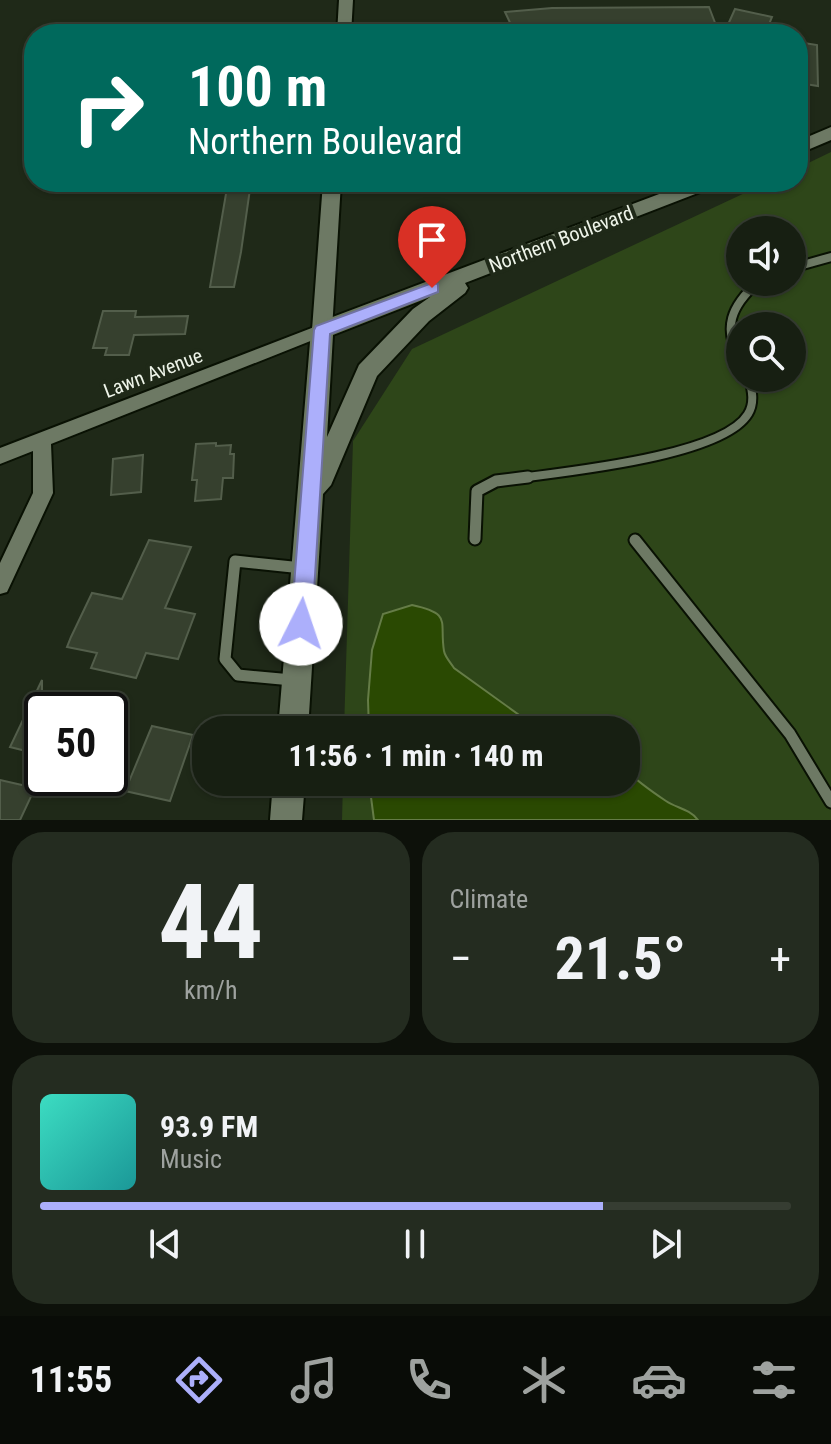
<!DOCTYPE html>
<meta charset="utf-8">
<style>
:root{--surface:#171f12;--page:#242c20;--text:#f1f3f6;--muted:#9ea29f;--line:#363d32;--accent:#acaffb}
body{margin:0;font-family:"Roboto Condensed",sans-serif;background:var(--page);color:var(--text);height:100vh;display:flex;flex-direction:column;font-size:30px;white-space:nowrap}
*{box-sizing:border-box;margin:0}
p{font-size:26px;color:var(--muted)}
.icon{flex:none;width:44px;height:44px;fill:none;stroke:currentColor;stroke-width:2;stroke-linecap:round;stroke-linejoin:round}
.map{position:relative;height:820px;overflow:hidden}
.drawer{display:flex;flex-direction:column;gap:12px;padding:12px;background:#0d110a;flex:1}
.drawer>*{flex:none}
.guide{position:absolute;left:24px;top:24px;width:784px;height:168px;border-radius:32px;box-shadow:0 2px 6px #0004,0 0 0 2px var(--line);background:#00695c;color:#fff;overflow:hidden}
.tools{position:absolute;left:726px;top:216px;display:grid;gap:16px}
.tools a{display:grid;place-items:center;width:80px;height:80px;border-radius:50%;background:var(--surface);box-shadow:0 2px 6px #0004,0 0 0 2px var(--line);font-size:40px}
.speed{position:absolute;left:24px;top:692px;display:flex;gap:16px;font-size:40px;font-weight:700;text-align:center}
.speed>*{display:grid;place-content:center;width:104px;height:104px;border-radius:50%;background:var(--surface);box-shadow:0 2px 6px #0004,0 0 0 2px var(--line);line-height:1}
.speed .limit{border:4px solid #111;border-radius:12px;background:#fff;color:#111}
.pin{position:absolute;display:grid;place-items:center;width:68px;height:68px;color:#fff;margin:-82px -34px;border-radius:50% 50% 50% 0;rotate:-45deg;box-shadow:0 0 8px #0007}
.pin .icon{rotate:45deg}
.me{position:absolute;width:88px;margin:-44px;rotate:4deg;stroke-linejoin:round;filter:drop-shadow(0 0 6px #0008)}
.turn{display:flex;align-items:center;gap:28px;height:168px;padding:0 32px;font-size:36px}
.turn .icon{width:104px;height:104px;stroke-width:2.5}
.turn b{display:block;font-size:56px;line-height:68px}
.big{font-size:60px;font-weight:700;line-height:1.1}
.drawer .card{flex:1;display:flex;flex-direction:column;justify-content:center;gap:12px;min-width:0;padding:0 28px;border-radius:32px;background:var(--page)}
.drawer .dial{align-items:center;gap:0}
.dial b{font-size:104px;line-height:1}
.song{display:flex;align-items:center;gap:24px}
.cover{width:96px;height:96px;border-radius:12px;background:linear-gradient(135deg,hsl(170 70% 55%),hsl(180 70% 35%))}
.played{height:8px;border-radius:4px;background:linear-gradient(90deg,var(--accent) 75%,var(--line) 75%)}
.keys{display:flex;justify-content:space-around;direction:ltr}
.heat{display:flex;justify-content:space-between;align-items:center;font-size:44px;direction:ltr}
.drawer .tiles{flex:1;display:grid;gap:12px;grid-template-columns:1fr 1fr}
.card:last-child{grid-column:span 2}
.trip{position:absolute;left:192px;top:716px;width:448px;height:80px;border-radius:32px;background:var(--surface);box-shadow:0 2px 6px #0004,0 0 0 2px var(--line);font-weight:700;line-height:80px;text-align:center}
.dock{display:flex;height:128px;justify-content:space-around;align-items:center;background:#090c07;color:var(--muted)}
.dock .icon{width:56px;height:56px}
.dock .current{color:var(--accent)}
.dock b{font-size:36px;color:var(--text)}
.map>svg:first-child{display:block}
.green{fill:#2e4619;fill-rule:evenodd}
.water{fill:#2a4902;stroke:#657c47;stroke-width:2}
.building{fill:#36402e;stroke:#535e4b;stroke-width:2}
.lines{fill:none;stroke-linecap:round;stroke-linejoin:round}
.service-far1-casing{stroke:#091103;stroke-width:12}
.service-casing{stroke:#091103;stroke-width:15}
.minor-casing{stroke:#091103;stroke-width:4}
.tertiary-casing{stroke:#091103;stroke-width:4}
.secondary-casing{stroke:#091103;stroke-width:4}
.service-far1{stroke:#6d7964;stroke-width:8}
.service{stroke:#6d7964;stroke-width:11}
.minor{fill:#6d7964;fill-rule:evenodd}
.tertiary{fill:#6d7964;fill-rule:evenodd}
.secondary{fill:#6d7964;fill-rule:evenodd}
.route{fill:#acaffb;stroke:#7072a3;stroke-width:2}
.labels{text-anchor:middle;stroke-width:8;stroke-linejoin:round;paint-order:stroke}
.street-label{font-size:20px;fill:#eef4e9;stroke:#1f2918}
</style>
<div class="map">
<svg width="831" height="820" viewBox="0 0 831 820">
<rect width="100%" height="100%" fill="#1f2918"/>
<path class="green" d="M 831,152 L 831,820 L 342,820 L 343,782 L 626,782 L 626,730 L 344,730 L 353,441 L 412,349 L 768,182 L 798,182 L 798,168 ZM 740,230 L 792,230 L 792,282 L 740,282 ZM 740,326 L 792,326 L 792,378 L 740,378 Z"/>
<path class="water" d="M 412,605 C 453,614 439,621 444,651 C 445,657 451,663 454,668 L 540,730 L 369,730 L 368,700 L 372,650 L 383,614 Z
M 626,770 C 638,782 651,791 666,801 C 676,808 690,809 698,820 L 374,820 L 369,782 L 626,782 Z"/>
<path class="building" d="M 709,7 L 717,28 L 564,27 L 514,31 L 505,12 L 552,8 Z
M 735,9 L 772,17 L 765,34 L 726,29 Z
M 798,42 L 817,45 L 818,86 L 798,83 Z
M 228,182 L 251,182 L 241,252 L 234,287 L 210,287 Z
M 103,311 L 136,311 L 135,317 L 188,316 L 185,334 L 134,335 L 129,355 L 105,355 L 107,348 L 93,348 Z
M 216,443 L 216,446 L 231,445 L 230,454 L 234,454 L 233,478 L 223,478 L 221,499 L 195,501 L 197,480 L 192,480 L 196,444 Z
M 143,455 L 141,492 L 111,495 L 113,459 Z
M 149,540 L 191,547 L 165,608 L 195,614 L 178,659 L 146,653 L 136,678 L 91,668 L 97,653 L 67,647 L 71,637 L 92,593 L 122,599 Z
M 42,680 L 42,755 L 10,747 Z
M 152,726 L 193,735 L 170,801 L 125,791 Z
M 0,780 L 35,788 L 20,820 L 0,820 Z"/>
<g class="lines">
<defs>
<path id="service-far1" d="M 792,268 L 831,257
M 740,361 C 722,328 731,306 758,282
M 513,479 C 562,472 722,457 748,414 C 755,403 752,390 749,378"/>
<path id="service" d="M 475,539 L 477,491 L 496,481 L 528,477
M 635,540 L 790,734 L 831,802
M 292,680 L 238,675 L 225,659 L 235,561 L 302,568"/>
<path id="minor" d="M 322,324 L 328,326 L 330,330 L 328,334 L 51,444 L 53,493 L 7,592 L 0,594 L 0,563 L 33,493 L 33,451 L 0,464 L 0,448 Z"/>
<path id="tertiary" d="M 339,0 L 353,0 L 351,34 L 337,34 Z
M 323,182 L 341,182 L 332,330 L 329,335 L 315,335 L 312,330 Z"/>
<path id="secondary" d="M 831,127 L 831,140 L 798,154 L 798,141 Z
M 691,182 L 719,182 L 716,186 L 465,283 L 468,288 L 465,293 L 429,321 L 377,376 L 331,485 L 323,494 L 308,730 L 278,730 L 311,330 L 314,324 ZM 430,297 L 413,309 L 359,365 L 327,437 L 333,335 Z
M 273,782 L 305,782 L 302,820 L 270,820 Z"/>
</defs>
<use href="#service-far1" class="service-far1-casing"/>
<use href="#service" class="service-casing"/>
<use href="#minor" class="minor-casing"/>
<use href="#tertiary" class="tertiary-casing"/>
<use href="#secondary" class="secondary-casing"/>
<use href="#service-far1" class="service-far1"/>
<use href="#service" class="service"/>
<use href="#minor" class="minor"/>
<use href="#tertiary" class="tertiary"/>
<use href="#secondary" class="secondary"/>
</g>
<path class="route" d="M 432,283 L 438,284 L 438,292 L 330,334 L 312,624 L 309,632 L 301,634 L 294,632 L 291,624 L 314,330 L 316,326 Z"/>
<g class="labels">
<g class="street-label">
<text transform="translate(561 239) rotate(-21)" y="7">Northern Boulevard</text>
<text transform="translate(153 373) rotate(-21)" y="7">Lawn Avenue</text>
</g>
</g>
</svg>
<div class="tools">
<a><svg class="icon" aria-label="sound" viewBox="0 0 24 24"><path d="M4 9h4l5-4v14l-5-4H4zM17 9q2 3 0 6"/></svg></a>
<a><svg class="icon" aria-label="search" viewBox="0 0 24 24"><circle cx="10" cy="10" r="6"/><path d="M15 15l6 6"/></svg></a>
</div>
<div class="speed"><div class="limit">50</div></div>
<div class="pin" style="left:432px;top:288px;background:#d93025"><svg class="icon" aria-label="arrive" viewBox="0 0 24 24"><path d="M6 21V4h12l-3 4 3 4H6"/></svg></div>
<svg class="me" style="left:301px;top:624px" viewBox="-20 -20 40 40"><circle r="19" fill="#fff"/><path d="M0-13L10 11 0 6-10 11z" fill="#acaffb"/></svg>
<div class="trip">11:56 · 1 min · 140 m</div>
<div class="guide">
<div class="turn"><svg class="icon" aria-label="right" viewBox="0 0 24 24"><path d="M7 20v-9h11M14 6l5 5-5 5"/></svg><div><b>100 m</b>Northern Boulevard</div></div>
</div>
</div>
<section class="drawer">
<div class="tiles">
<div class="card dial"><b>44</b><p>km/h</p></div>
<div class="card"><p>Climate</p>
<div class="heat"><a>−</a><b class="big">21.5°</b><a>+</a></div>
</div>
<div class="card">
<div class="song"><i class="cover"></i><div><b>93.9 FM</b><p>Music</p></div></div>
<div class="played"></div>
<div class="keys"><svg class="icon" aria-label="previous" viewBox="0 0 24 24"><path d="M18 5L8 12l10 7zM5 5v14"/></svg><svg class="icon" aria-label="pause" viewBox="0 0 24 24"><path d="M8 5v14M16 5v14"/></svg><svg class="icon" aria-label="next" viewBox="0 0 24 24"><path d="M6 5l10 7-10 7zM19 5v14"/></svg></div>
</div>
</div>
</section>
<nav class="dock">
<b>11:55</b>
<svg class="icon current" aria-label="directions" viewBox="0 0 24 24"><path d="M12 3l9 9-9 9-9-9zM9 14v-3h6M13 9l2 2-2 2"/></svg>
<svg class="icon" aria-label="music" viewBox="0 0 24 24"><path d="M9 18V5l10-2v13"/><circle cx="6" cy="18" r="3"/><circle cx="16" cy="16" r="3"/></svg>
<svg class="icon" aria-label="phone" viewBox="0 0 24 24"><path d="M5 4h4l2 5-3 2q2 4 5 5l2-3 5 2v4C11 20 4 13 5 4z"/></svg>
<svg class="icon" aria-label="climate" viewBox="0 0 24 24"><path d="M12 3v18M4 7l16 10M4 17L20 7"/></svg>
<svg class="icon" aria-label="car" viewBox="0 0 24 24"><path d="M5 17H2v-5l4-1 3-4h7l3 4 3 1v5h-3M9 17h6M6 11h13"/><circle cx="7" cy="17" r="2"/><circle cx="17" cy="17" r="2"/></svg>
<svg class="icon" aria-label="filters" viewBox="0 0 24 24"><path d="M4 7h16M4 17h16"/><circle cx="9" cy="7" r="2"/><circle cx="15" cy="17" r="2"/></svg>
</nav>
